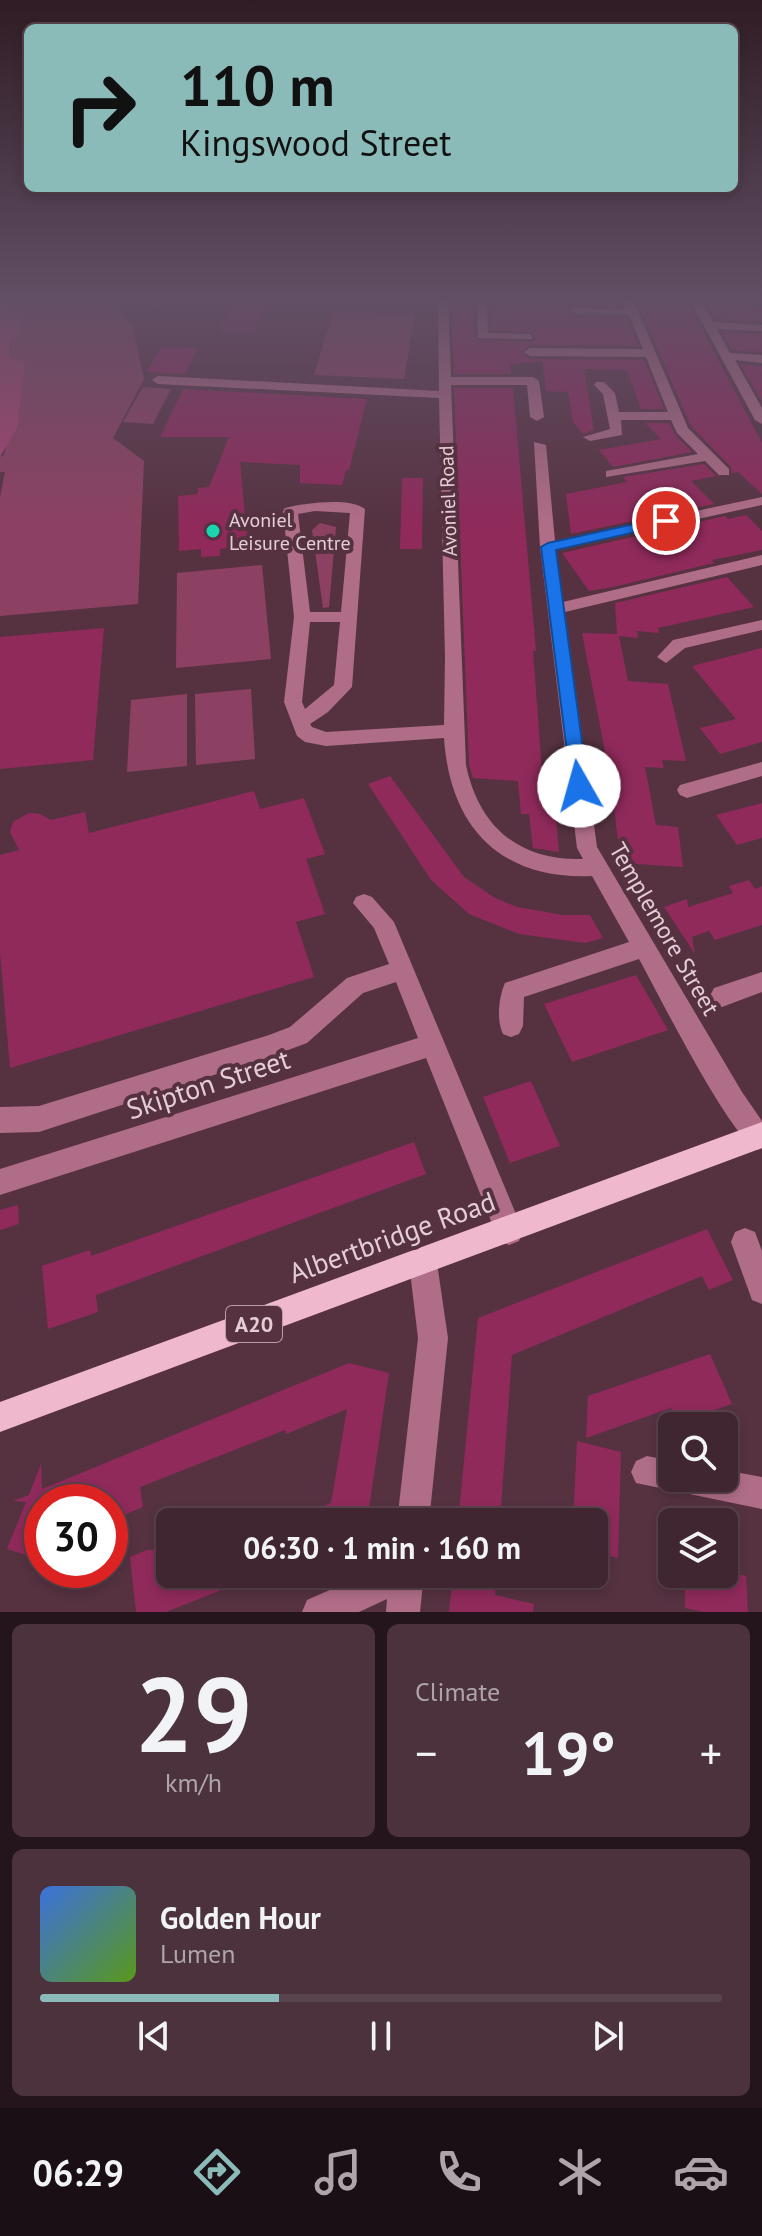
<!DOCTYPE html>
<meta charset="utf-8">
<style>
:root{--surface:#402631;--page:#4b323d;--text:#f1f3f6;--muted:#aea5ab;--line:#59434d;--accent:#8bbbb9}
body{margin:0;font-family:"PT Sans",sans-serif;background:var(--page);color:var(--text);height:100vh;display:flex;flex-direction:column;font-size:30px;white-space:nowrap}
*{box-sizing:border-box;margin:0}
p{font-size:26px;color:var(--muted)}
.icon{flex:none;width:44px;height:44px;fill:none;stroke:currentColor;stroke-width:2;stroke-linecap:round;stroke-linejoin:round}
.map{position:relative;height:1612px;overflow:hidden}
.panel{display:flex;flex-direction:column;gap:12px;padding:12px;background:#23151b;flex:1}
.panel>*{flex:none}
.top-card{position:absolute;left:24px;top:24px;width:714px;height:168px;border-radius:12px;box-shadow:0 4px 12px #0003,0 0 0 2px var(--line);background:#8bbbb9;color:#111;overflow:hidden}
.controls{position:absolute;left:658px;top:1412px;display:grid;gap:16px}
.controls a{display:grid;place-items:center;width:80px;height:80px;border-radius:12px;background:var(--surface);box-shadow:0 4px 12px #0003,0 0 0 2px var(--line);font-size:40px}
.speed{position:absolute;left:24px;top:1484px;display:flex;gap:16px;font-size:40px;font-weight:700;text-align:center}
.speed>*{display:grid;place-content:center;width:104px;height:104px;border-radius:50%;background:var(--surface);box-shadow:0 4px 12px #0003,0 0 0 2px var(--line);line-height:1}
.speed .limit{border:12px solid #d22;background:#fff;color:#111}
.pin{position:absolute;display:grid;place-items:center;width:68px;height:68px;color:#fff;margin:-34px;border:4px solid #fff;border-radius:50%;box-shadow:0 2px 8px #0007}
.me{position:absolute;width:88px;margin:-44px;rotate:353deg;stroke-linejoin:round;filter:drop-shadow(0 0 6px #0008)}
.turn{display:flex;align-items:center;gap:28px;height:168px;padding:0 24px;font-size:36px}
.turn .icon{width:104px;height:104px;stroke-width:2.5}
.turn b{display:block;font-size:56px;line-height:68px}
.big{font-size:60px;font-weight:800;line-height:1.1}
.panel .card{flex:1;display:flex;flex-direction:column;justify-content:center;gap:12px;min-width:0;padding:0 28px;border-radius:12px;background:var(--page)}
.panel .dial{align-items:center;gap:0}
.dial b{font-size:104px;line-height:1}
.song{display:flex;align-items:center;gap:24px}
.cover{width:96px;height:96px;border-radius:12px;background:linear-gradient(135deg,hsl(220 70% 55%),hsl(90 70% 35%))}
.played{height:8px;border-radius:4px;background:linear-gradient(90deg,var(--accent) 35%,var(--line) 35%)}
.keys{display:flex;justify-content:space-around;direction:ltr}
.heat{display:flex;justify-content:space-between;align-items:center;font-size:44px;direction:ltr}
.panel .tiles{flex:1;display:grid;gap:12px;grid-template-columns:1fr 1fr}
.card:last-child{grid-column:span 2}
.trip{position:absolute;left:156px;top:1508px;width:452px;height:80px;border-radius:12px;background:var(--surface);box-shadow:0 4px 12px #0003,0 0 0 2px var(--line);font-weight:800;line-height:80px;text-align:center}
.tab-bar{display:flex;height:128px;justify-content:space-around;align-items:center;background:#1a0f14;color:var(--muted)}
.tab-bar .icon{width:56px;height:56px}
.tab-bar .active{color:var(--accent)}
.tab-bar b{font-size:36px;color:var(--text)}
.map>svg:first-child{display:block}
.green{fill:#8d4162}
.forest{fill:#aa4372}
.building{fill:#8f2a5b}
.lines{fill:none;stroke-linecap:round;stroke-linejoin:round}
.minor{fill:#b06d88;fill-rule:evenodd}
.major{fill:#efb8cc;fill-rule:evenodd}
.route{fill:#1a73e8;stroke:#114b97;stroke-width:2}
.poi-dot{fill:#1bd5b1;stroke:#563241;stroke-width:3}
.labels{text-anchor:middle;stroke-width:8;stroke-linejoin:round;paint-order:stroke}
.far-street-label{font-size:20px;fill:#e4cdd5;stroke:#563241}
.far-poi-label{font-size:20px;fill:#e4cdd5;stroke:#563241;text-anchor:start}
.shield{fill:#563241;stroke:#b99ea9;stroke-width:2}
.shield-label{font-size:22px;font-weight:bold;fill:#e4cdd5}
.street-label{font-size:24px;fill:#e4cdd5;stroke:#563241}
.near-street-label{font-size:28px;fill:#e4cdd5;stroke:#563241}
</style>
<div class="map">
<svg width="762" height="1612" viewBox="0 0 762 1612">
<rect width="100%" height="100%" fill="#563241"/>
<path class="green" d="M 9,300 L 107,300 L 132,324 L 144,379 L 113,438 L 144,461 L 138,604 L 0,616 L 0,497 L 5,472 L 0,472 L 0,457 L 4,455 L 25,361 L 9,358 L 16,310 Z
M 333,311 L 415,314 L 404,379 L 314,375 Z
M 143,387 L 171,389 L 153,424 L 123,422 Z
M 320,523 L 336,527 L 329,607 L 323,608 L 312,530 Z
M 262,565 L 271,659 L 176,668 L 177,573 Z
M 251,689 L 255,759 L 196,765 L 195,694 Z
M 187,694 L 187,766 L 127,772 L 131,700 Z"/>
<path class="forest" d="M 0,300 L 9,300 L 22,324 L 20,336 L 11,340 L 9,358 L 25,361 L 17,428 L 0,457 Z"/>
<path class="building" d="M 242,300 L 267,300 L 253,332 L 219,331 L 230,307 Z
M 451,300 L 478,300 L 474,304 L 476,340 L 532,342 L 535,339 L 533,332 L 491,330 L 490,304 L 486,300 L 615,300 L 617,305 L 622,306 L 576,305 L 567,312 L 576,317 L 627,318 L 638,346 L 530,345 L 521,353 L 530,359 L 644,360 L 664,409 L 641,409 L 627,370 L 584,369 L 594,430 L 583,434 L 573,422 L 568,392 L 546,391 L 542,361 L 510,365 L 511,374 L 454,374 Z
M 712,300 L 762,308 L 762,322 L 715,319 L 708,308 Z
M 638,305 L 689,305 L 762,443 L 762,494 L 738,472 L 732,473 L 731,467 L 691,426 Z
M 722,332 L 762,334 L 762,352 L 732,350 Z
M 161,347 L 198,348 L 185,374 L 147,372 Z
M 740,364 L 762,366 L 762,400 L 761,400 Z
M 454,388 L 513,388 L 536,651 L 533,651 L 543,784 L 553,784 L 559,852 L 533,848 L 529,814 L 521,814 L 518,781 L 473,778 L 469,765 Z
M 183,389 L 367,399 L 349,470 L 346,470 L 342,485 L 300,483 L 300,465 L 240,462 L 248,546 L 220,549 L 220,556 L 201,557 L 201,549 L 179,551 L 178,496 L 198,494 L 198,488 L 209,487 L 229,437 L 160,437 Z
M 669,423 L 675,435 L 692,452 L 613,467 L 599,450 L 661,439 L 645,423 Z
M 704,464 L 716,476 L 691,481 L 714,504 L 571,534 L 566,494 L 627,482 L 623,477 Z
M 402,478 L 423,478 L 422,549 L 400,549 Z
M 746,515 L 762,531 L 762,550 L 712,560 L 714,563 L 613,587 L 589,591 L 562,553 L 725,516 L 728,519 Z
M 727,577 L 754,607 L 658,628 L 659,633 L 637,631 L 638,638 L 619,636 L 628,681 L 668,684 L 686,761 L 662,760 L 664,768 L 645,767 L 656,825 L 678,827 L 683,867 L 621,863 L 610,777 L 582,633 L 617,634 L 615,603 Z
M 104,628 L 93,760 L 0,769 L 0,637 Z
M 762,648 L 762,742 L 720,754 L 700,728 L 736,719 L 692,666 Z
M 390,776 L 464,877 L 495,898 L 517,907 L 563,915 L 590,915 L 603,938 L 585,943 L 519,934 L 469,914 L 431,880 L 368,784 Z
M 254,791 L 260,809 L 304,798 L 325,854 L 306,859 L 325,914 L 296,922 L 314,977 L 10,1068 L 0,953 L 0,855 L 19,850 L 10,832 L 13,822 L 29,813 L 40,814 L 51,820 L 85,812 L 89,833 Z
M 762,803 L 762,838 L 737,845 L 716,815 Z
M 749,880 L 755,889 L 762,886 L 762,925 L 715,940 L 709,931 L 692,937 L 695,954 L 664,907 L 687,899 L 688,907 L 733,893 L 729,886 Z
M 636,975 L 668,1030 L 572,1062 L 544,1004 Z
M 531,1081 L 560,1146 L 510,1163 L 483,1097 Z
M 414,1142 L 426,1174 L 96,1295 L 98,1312 L 48,1329 L 42,1266 L 90,1250 L 91,1256 Z
M 18,1205 L 19,1224 L 0,1230 L 0,1210 Z
M 707,1229 L 733,1280 L 709,1290 L 702,1276 L 512,1355 L 500,1522 L 458,1522 L 478,1318 Z
M 710,1354 L 732,1404 L 677,1423 L 671,1408 L 586,1438 L 588,1396 Z
M 349,1363 L 389,1373 L 367,1522 L 285,1521 L 331,1503 L 347,1409 L 286,1434 L 285,1430 L 140,1487 L 143,1507 L 110,1521 L 110,1502 L 42,1502 L 42,1560 L 7,1549 L 26,1502 L 13,1501 L 29,1495 L 41,1464 L 42,1489 Z
M 577,1441 L 621,1452 L 618,1558 L 594,1552 L 594,1522 L 573,1522 Z
M 147,1550 L 157,1550 L 159,1571 L 170,1567 L 170,1574 L 259,1575 L 166,1612 L 136,1612 L 130,1557 Z
M 724,1571 L 746,1576 L 748,1612 L 703,1612 L 685,1608 L 685,1574 L 724,1574 Z
M 453,1574 L 497,1574 L 495,1595 L 534,1604 L 533,1612 L 449,1612 Z"/>
<g class="lines">
<path class="minor" d="M 142,300 L 154,300 L 157,303 L 152,306 Z
M 229,300 L 221,304 L 216,301 L 216,300 Z
M 438,300 L 448,300 L 451,377 L 533,377 L 539,381 L 544,417 L 537,421 L 530,417 L 527,385 L 451,385 L 466,765 C 479,827 519,861 583,859 L 577,848 L 540,547 L 534,442 L 546,445 L 555,541 L 762,497 L 762,505 L 556,550 L 563,602 L 762,555 L 762,565 L 565,612 L 597,847 L 742,1092 L 762,1121 L 762,1148 L 758,1150 C 730,1138 658,993 639,959 L 524,997 L 523,1026 L 519,1034 L 511,1037 L 503,1034 C 496,1020 499,996 505,983 L 629,942 L 592,876 C 501,880 450,828 444,738 L 326,746 L 305,742 L 297,736 L 284,702 L 294,617 L 283,511 L 285,508 C 304,503 350,497 365,509 L 352,687 L 328,712 L 310,724 L 312,727 L 326,732 L 444,725 L 445,657 L 439,398 L 158,384 L 152,380 L 158,376 L 439,391 ZM 315,511 L 350,513 L 341,612 L 310,612 L 298,514 ZM 310,622 L 340,622 L 334,685 L 305,709 L 302,702 Z
M 623,300 L 633,300 L 688,428 L 729,469 L 729,475 L 719,475 L 705,461 L 606,477 L 606,471 L 698,454 L 677,433 L 671,420 L 621,420 L 622,435 L 590,441 L 583,437 L 610,429 L 603,394 L 594,385 L 596,382 L 604,382 L 615,393 L 619,412 L 668,412 L 646,357 L 530,356 L 524,352 L 530,348 L 643,349 L 629,315 L 576,314 L 570,311 L 576,308 L 626,309 Z
M 690,300 L 700,300 L 713,322 L 762,325 L 762,331 L 717,329 L 730,353 L 762,355 L 762,363 L 735,360 L 762,408 L 762,424 L 755,420 Z
M 482,301 L 487,304 L 488,333 L 528,334 L 532,335 L 532,339 L 478,338 L 477,304 Z
M 762,620 L 762,630 L 685,648 L 666,663 L 657,657 L 673,640 Z
M 762,762 L 762,776 L 687,798 L 680,795 L 677,790 L 680,785 Z
M 364,894 L 372,897 L 394,922 L 523,1231 L 519,1241 L 509,1245 L 499,1241 L 426,1058 L 0,1195 L 0,1169 L 418,1038 L 396,982 L 363,993 L 307,1043 L 269,1057 L 39,1132 L 0,1133 L 0,1107 L 39,1106 L 269,1035 L 290,1027 L 347,978 L 389,964 L 374,928 L 353,903 L 356,897 Z
M 762,972 L 762,992 L 722,1007 L 714,1004 L 710,996 L 714,988 Z
M 745,1228 L 755,1232 L 762,1251 L 762,1304 L 752,1300 L 731,1242 L 735,1232 Z
M 423,1249 L 433,1253 L 437,1263 L 448,1338 L 429,1522 L 397,1522 L 418,1338 L 409,1263 L 413,1253 Z
M 647,1456 L 672,1461 L 672,1478 L 724,1478 L 724,1470 L 762,1477 L 762,1509 L 636,1483 L 631,1472 L 636,1461 Z
M 366,1574 L 424,1574 L 420,1612 L 386,1612 L 387,1599 L 359,1612 L 302,1612 L 307,1600 Z"/>
<path class="major" d="M 756,300 L 762,300 L 762,303 L 757,302 Z
M 762,1122 L 762,1148 L 0,1432 L 0,1402 Z"/>
</g>
<linearGradient id="sky" x2="0" y2="1"><stop stop-color="#2f1c24"/><stop offset="0.57" stop-color="#624f65"/><stop offset="1" stop-color="#624f65" stop-opacity="0"/></linearGradient>
<rect width="762" height="526" fill="url(#sky)"/>
<path class="route" d="M 666,517 L 671,519 L 671,524 L 556,550 L 588,786 L 585,791 L 572,791 L 541,547 L 548,543 Z"/>
<circle class="poi-dot" cx="213" cy="531" r="8"/>
<g class="labels">
<g class="far-street-label">
<text transform="translate(448 501) rotate(-92)" y="7">Avoniel Road</text>
</g>
<g class="far-poi-label">
<text x="229" y="527">Avoniel<tspan x="229" dy="23">Leisure Centre</tspan></text>
</g>
<rect class="shield" x="226" y="1306" width="56" height="36" rx="6"/>
<g class="shield-label">
<text x="254" y="1332">A20</text>
</g>
<g class="street-label">
<text transform="translate(664 929) rotate(60)" y="8">Templemore Street</text>
</g>
<g class="near-street-label">
<text transform="translate(208 1084) rotate(-18)" y="10">Skipton Street</text>
<text transform="translate(392 1237) rotate(-20)" y="10">Albertbridge Road</text>
</g>
</g>
</svg>
<div class="controls">
<a><svg class="icon" aria-label="search" viewBox="0 0 24 24"><circle cx="10" cy="10" r="6"/><path d="M15 15l6 6"/></svg></a>
<a><svg class="icon" aria-label="layers" viewBox="0 0 24 24"><path d="M12 4l9 5-9 5-9-5zM3 14l9 5 9-5"/></svg></a>
</div>
<div class="speed"><div class="limit">30</div></div>
<div class="pin" style="left:666px;top:521px;background:#d93025"><svg class="icon" aria-label="arrive" viewBox="0 0 24 24"><path d="M6 21V4h12l-3 4 3 4H6"/></svg></div>
<svg class="me" style="left:579px;top:786px" viewBox="-20 -20 40 40"><circle r="19" fill="#fff"/><path d="M0-13L10 11 0 6-10 11z" fill="#1a73e8"/></svg>
<div class="trip">06:30 · 1 min · 160 m</div>
<div class="top-card">
<div class="turn"><svg class="icon" aria-label="right" viewBox="0 0 24 24"><path d="M7 20v-9h11M14 6l5 5-5 5"/></svg><div><b>110 m</b>Kingswood Street</div></div>
</div>
</div>
<section class="panel">
<div class="tiles">
<div class="card dial"><b>29</b><p>km/h</p></div>
<div class="card"><p>Climate</p>
<div class="heat"><a>−</a><b class="big">19°</b><a>+</a></div>
</div>
<div class="card">
<div class="song"><i class="cover"></i><div><b>Golden Hour</b><p>Lumen</p></div></div>
<div class="played"></div>
<div class="keys"><svg class="icon" aria-label="previous" viewBox="0 0 24 24"><path d="M18 5L8 12l10 7zM5 5v14"/></svg><svg class="icon" aria-label="pause" viewBox="0 0 24 24"><path d="M8 5v14M16 5v14"/></svg><svg class="icon" aria-label="next" viewBox="0 0 24 24"><path d="M6 5l10 7-10 7zM19 5v14"/></svg></div>
</div>
</div>
</section>
<nav class="tab-bar">
<b>06:29</b>
<svg class="icon active" aria-label="directions" viewBox="0 0 24 24"><path d="M12 3l9 9-9 9-9-9zM9 14v-3h6M13 9l2 2-2 2"/></svg>
<svg class="icon" aria-label="music" viewBox="0 0 24 24"><path d="M9 18V5l10-2v13"/><circle cx="6" cy="18" r="3"/><circle cx="16" cy="16" r="3"/></svg>
<svg class="icon" aria-label="phone" viewBox="0 0 24 24"><path d="M5 4h4l2 5-3 2q2 4 5 5l2-3 5 2v4C11 20 4 13 5 4z"/></svg>
<svg class="icon" aria-label="climate" viewBox="0 0 24 24"><path d="M12 3v18M4 7l16 10M4 17L20 7"/></svg>
<svg class="icon" aria-label="car" viewBox="0 0 24 24"><path d="M5 17H2v-5l4-1 3-4h7l3 4 3 1v5h-3M9 17h6M6 11h13"/><circle cx="7" cy="17" r="2"/><circle cx="17" cy="17" r="2"/></svg>
</nav>
